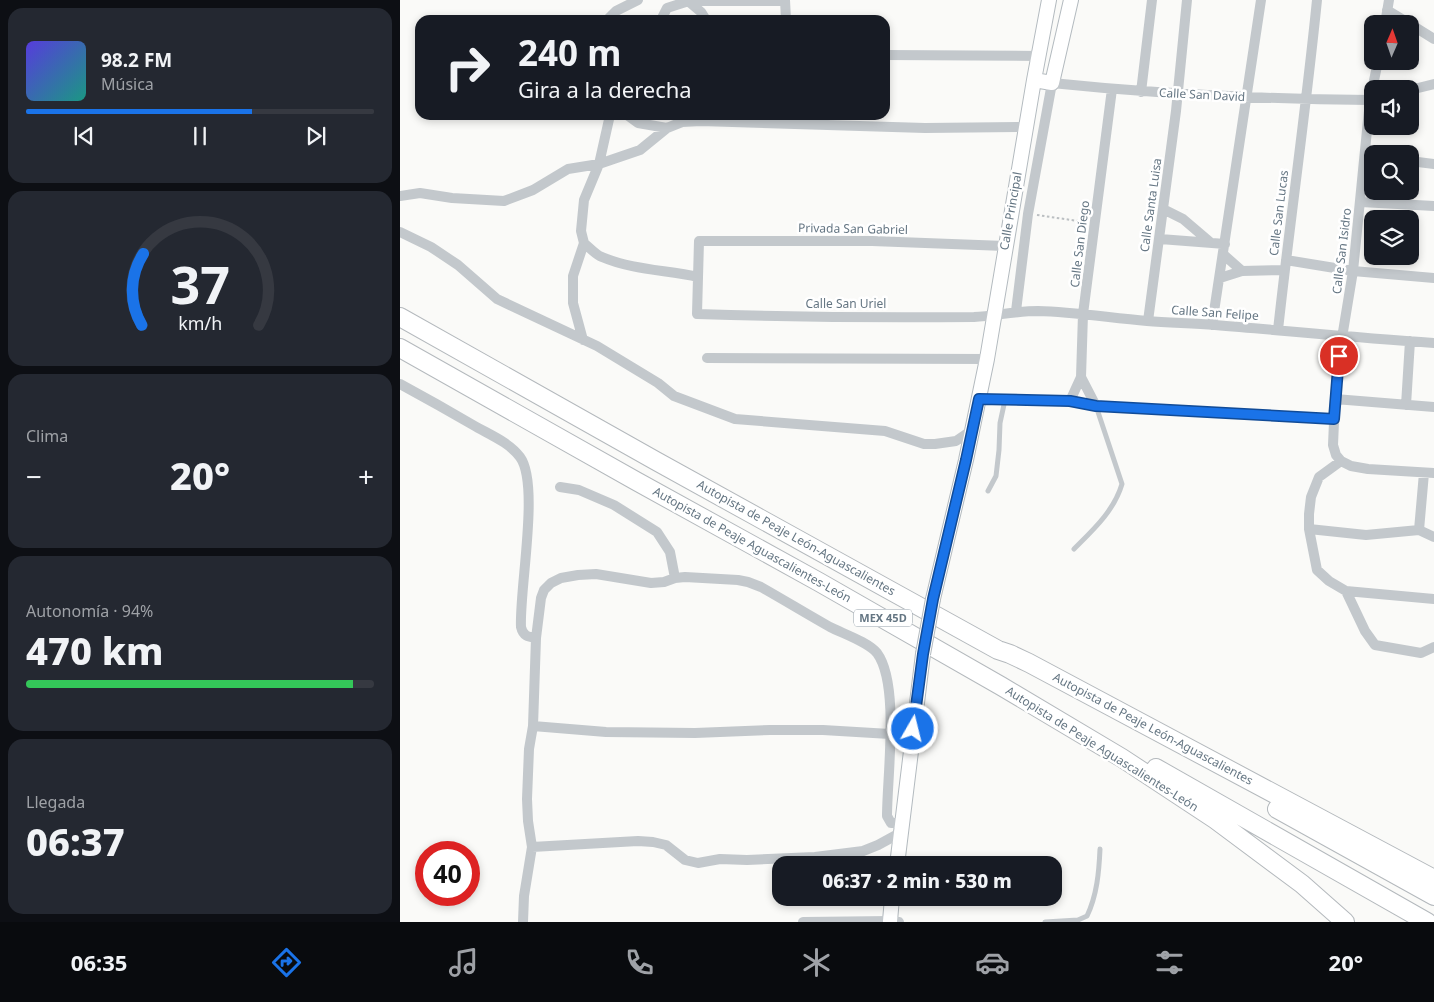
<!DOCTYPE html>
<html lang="es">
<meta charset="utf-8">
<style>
:root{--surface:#171b24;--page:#242831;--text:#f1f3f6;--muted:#9ea1a6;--line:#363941;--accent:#1a73e8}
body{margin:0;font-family:"Noto Sans",sans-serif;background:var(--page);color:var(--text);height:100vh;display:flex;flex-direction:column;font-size:19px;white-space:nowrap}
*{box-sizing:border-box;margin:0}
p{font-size:16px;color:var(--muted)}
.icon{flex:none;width:28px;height:28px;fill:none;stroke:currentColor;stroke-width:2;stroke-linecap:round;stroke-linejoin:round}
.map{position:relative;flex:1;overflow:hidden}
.sheet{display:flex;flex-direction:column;gap:8px;padding:8px;background:#0d0f14;width:400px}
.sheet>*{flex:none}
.top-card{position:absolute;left:15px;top:15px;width:475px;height:105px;border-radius:15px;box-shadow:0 2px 8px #0003;background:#171b24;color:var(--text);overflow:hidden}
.needle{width:32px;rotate:2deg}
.controls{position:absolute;left:964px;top:15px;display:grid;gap:10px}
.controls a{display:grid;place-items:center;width:55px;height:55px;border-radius:10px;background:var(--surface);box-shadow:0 2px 8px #0003;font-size:25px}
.speed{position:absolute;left:15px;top:841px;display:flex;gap:10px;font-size:25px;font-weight:700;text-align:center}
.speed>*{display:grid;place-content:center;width:65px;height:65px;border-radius:50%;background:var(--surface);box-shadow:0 2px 8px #0003;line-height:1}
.speed .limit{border:8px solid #d22;background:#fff;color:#111}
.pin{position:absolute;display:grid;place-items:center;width:42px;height:42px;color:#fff;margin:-21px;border:2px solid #fff;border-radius:50%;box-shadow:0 1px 5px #0007}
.me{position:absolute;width:55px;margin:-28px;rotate:8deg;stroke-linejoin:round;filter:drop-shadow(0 0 4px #0008)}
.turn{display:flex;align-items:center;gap:18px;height:105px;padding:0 20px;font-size:22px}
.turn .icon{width:65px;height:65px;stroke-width:2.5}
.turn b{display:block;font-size:35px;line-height:42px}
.big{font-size:38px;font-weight:800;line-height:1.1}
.sheet .tile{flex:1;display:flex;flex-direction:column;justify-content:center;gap:8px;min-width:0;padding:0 18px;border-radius:15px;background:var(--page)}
.sheet .dial{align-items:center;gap:0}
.dial svg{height:130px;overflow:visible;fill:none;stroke:var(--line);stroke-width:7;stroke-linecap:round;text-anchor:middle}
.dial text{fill:var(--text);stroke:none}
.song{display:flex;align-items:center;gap:15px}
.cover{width:60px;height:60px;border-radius:8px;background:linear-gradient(135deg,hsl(250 70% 55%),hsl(170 70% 35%))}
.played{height:5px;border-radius:2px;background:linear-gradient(90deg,var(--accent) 65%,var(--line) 65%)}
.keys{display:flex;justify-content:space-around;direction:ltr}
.heat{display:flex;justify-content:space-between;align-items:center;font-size:28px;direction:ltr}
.charge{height:8px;border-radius:4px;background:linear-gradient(90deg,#34c759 94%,var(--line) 0)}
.trip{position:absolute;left:372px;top:856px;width:290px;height:50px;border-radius:15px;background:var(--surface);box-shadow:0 2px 8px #0003;font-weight:800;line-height:50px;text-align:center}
.dock{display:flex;height:80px;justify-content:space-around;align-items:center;background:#090b0e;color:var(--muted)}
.dock .icon{width:35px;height:35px}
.dock .active{color:var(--accent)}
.dock b{font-size:22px;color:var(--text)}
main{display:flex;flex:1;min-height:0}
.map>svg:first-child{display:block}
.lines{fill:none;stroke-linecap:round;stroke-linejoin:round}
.secondary-casing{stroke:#b3babf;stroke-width:16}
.highway-casing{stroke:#b4b9bd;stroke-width:20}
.path{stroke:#bbbfc2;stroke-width:2;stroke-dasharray:2.5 2.5;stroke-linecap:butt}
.lane{stroke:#c3c8cc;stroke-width:5}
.street{stroke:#c3c8cc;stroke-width:10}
.secondary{stroke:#fff;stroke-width:14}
.highway{stroke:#fff;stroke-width:18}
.secondary-bridge-casing{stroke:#b3babf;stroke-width:16;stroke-linecap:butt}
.secondary-bridge{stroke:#fff;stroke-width:14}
.route-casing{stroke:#114b97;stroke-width:12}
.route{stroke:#1a73e8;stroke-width:9}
.labels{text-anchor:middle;stroke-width:5;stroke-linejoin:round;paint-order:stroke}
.shield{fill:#fff;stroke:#939fa8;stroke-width:1}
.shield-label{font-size:11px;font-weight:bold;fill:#657683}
.street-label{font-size:12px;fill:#657683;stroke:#fff}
</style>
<main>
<section class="sheet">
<div class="tile">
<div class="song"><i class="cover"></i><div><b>98.2 FM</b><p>Música</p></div></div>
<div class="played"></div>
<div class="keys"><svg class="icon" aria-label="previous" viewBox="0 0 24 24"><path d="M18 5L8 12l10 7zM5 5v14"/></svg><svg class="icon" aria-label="pause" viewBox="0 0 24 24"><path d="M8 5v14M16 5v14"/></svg><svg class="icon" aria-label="next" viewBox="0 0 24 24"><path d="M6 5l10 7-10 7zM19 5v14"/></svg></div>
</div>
<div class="tile dial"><svg viewBox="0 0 100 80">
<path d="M14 69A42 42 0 1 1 86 69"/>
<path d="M14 69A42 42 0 0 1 15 25" stroke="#1a73e8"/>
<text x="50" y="56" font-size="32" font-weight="700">37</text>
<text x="50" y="72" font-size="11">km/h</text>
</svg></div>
<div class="tile"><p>Clima</p>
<div class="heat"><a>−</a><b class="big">20°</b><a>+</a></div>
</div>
<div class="tile"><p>Autonomía · 94%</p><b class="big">470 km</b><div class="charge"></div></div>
<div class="tile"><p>Llegada</p><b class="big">06:37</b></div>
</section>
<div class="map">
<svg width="1034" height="922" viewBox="0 0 1034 922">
<rect width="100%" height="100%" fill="#fafaf8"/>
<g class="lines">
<defs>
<path id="secondary" d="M 634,80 L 652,83 L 671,0
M 533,599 L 566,460 L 587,359 L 634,80 L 649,0
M 497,865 L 523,654
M 490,921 L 492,898"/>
<path id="highway" d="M 0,317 L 256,461 L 598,650 L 610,654 L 629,663 L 1034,879
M 0,348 L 236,481 L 419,582 L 601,686 L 722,758 L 816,820 L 902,884 L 945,922
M 756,768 L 1027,922
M 877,809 L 1034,896"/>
</defs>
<use href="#secondary" class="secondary-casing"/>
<use href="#highway" class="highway-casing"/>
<path class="path" d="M 637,215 L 685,222"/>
<path class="lane" d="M 588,491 L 596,476 L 599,450 L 600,423 L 605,400
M 674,549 C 693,530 714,511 722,484 L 696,406
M 645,922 L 678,920 L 687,916 C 697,895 699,872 700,849"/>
<path class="street" d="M 385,0 L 386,20
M 288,1 L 301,12 L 306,20
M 987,10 L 1010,24
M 207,20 L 216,11 L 238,0
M 261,20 L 267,8 L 289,1 L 385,1
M 985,24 L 989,0
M 1010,24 L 1034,39
M 485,55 L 638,56
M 978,61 L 970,100 L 953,271 L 939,356 L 935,399 L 933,445 L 936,455 L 941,461 L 951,466 L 968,469 L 1034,473
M 1010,90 L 1034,84
M 741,92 L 752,0
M 227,115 L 238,123 L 267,128
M 1010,161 L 1034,164
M 0,196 L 20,193 L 52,198 L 104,201 L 133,190 L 168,169 L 199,164 L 240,150 L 267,128 L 282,122 L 301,121 L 525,128 L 626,127
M 961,202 L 1034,206
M 763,209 L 783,219 L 810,242
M 0,232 L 31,247 L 58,265 L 97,299 L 197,346 L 258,383 L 274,396 L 335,419 L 485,431 L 524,444 L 535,444 L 556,441 L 572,430
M 760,239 L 825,244
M 184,243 C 190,248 196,255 202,257 C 232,270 267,270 298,277
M 605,246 L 472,241 L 299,241 L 297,314 C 389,317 481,318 574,317 C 595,316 616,311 638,311 C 674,312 711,318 747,321 C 770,323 792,323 815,325 C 888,331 961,338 1034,343
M 824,255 L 842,271
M 886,260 L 953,271 L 1034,278
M 820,278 L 842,271 L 884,270
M 616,311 L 628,214 L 652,83 C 757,94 864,99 970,100
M 748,321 L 776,111 L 787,0
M 812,325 L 861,0
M 878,330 C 890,220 906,110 917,0
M 183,340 L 173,303 L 173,276 L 184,243 L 181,231 L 184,200 L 199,164 L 210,115
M 307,358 L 587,359
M 681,377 L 696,406
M 0,384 C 24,397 49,411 73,425 C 88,434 109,442 120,457 C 140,484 119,590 121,627 C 123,636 128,637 136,638
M 579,399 L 670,401 L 696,406 L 934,419
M 935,399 L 1034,407
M 670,401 L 681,377 L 683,314 L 712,89
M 1006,405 L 1010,341
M 941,461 L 919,477 L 911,497 L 909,514 L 909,529 L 917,570 L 929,581 L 946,591 L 1034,599
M 160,487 L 179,490 L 214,505 L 257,532 L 270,552 L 275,578
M 909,529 L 966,535 L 1019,530 L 1034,537
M 1019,530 L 1024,473
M 946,591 L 965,631 L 975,645 L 1021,653 L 1034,647
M 133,726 L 206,732 L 295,733 L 370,730 L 423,730 L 490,734
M 132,847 L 238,841 L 253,842 L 266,845 L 285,860 L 298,863 L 320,859 L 347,860 L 415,857 L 463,851 L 478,845 L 500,833
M 123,922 L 124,896 L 132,847 L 128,821 L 127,799 L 129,749 L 133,726 L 136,638 L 141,598 L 144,590 L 151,583 L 161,578 L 178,575 L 196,574 L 251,583 L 264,582 L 275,578 L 285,577 L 338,580 L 348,582 L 361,587 C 384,600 407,614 430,627 C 444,634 468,642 477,653 C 500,684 487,777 487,816 L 491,823 L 501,823
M 403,922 L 490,921 L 499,922"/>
<use href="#secondary" class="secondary"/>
<use href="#highway" class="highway"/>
<defs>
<path id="secondary-bridge" d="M 523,654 L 533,599"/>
</defs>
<use href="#secondary-bridge" class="secondary-bridge-casing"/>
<use href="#secondary-bridge" class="secondary-bridge"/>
</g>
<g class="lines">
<defs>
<path id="route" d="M 513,729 L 523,654 L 533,599 L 566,460 L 579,399 L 670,401 L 696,406 L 934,419 L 939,356"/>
</defs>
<use href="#route" class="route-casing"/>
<use href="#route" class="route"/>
</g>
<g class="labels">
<rect class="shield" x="454" y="609.5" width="58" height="17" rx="4"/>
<g class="shield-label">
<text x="483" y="622">MEX 45D</text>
</g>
<g class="street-label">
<text transform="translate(802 95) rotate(3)" y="4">Calle San David</text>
<text transform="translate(751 205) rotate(-82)" y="4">Calle Santa Luisa</text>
<text transform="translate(611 211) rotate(-80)" y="4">Calle Principal</text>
<text transform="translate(879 213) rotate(-83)" y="4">Calle San Lucas</text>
<text transform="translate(453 229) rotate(1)" y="4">Privada San Gabriel</text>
<text transform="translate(680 244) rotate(-83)" y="4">Calle San Diego</text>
<text transform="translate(942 251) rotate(-83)" y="4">Calle San Isidro</text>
<text x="446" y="308">Calle San Uriel</text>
<text transform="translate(815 313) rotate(4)" y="4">Calle San Felipe</text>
<text transform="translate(396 538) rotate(29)" y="4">Autopista de Peaje León-Aguascalientes</text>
<text transform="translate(352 545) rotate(29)" y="4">Autopista de Peaje Aguascalientes-León</text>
<text transform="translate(753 729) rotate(28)" y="4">Autopista de Peaje León-Aguascalientes</text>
<text transform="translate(702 749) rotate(32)" y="4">Autopista de Peaje Aguascalientes-León</text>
</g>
</g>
</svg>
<div class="controls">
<a><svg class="needle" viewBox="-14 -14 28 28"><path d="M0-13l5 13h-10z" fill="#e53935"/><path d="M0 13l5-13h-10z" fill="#9ea1a6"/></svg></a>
<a><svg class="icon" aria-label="sound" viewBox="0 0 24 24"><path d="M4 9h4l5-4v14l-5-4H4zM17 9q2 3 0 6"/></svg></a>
<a><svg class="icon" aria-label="search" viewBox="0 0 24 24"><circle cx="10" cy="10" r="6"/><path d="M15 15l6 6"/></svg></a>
<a><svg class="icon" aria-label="layers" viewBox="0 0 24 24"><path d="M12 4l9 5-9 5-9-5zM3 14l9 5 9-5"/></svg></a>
</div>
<div class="speed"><div class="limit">40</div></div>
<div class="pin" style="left:939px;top:356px;background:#d93025"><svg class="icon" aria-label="arrive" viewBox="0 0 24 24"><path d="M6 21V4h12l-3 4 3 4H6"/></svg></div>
<svg class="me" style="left:513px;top:729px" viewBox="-20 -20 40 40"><circle r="17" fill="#1a73e8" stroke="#fff" stroke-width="3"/><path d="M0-11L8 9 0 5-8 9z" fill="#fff"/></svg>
<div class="trip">06:37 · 2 min · 530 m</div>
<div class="top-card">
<div class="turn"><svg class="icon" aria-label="right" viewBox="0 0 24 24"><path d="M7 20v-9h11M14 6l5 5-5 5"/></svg><div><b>240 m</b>Gira a la derecha</div></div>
</div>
</div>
</main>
<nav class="dock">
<b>06:35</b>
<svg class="icon active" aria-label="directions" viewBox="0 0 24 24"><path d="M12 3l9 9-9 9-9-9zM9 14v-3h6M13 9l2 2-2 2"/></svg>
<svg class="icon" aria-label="music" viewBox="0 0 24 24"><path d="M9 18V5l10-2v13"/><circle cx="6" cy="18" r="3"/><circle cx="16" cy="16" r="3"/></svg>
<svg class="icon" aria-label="phone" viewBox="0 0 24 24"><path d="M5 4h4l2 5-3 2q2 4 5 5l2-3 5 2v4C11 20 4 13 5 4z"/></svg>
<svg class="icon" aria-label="climate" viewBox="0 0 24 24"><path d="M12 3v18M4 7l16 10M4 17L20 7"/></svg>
<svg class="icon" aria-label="car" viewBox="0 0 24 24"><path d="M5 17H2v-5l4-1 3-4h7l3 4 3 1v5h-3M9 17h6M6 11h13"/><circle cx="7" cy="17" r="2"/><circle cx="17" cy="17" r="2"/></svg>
<svg class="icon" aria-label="filters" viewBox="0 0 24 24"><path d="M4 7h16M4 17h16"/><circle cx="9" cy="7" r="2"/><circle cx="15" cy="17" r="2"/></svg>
<b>20°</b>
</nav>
